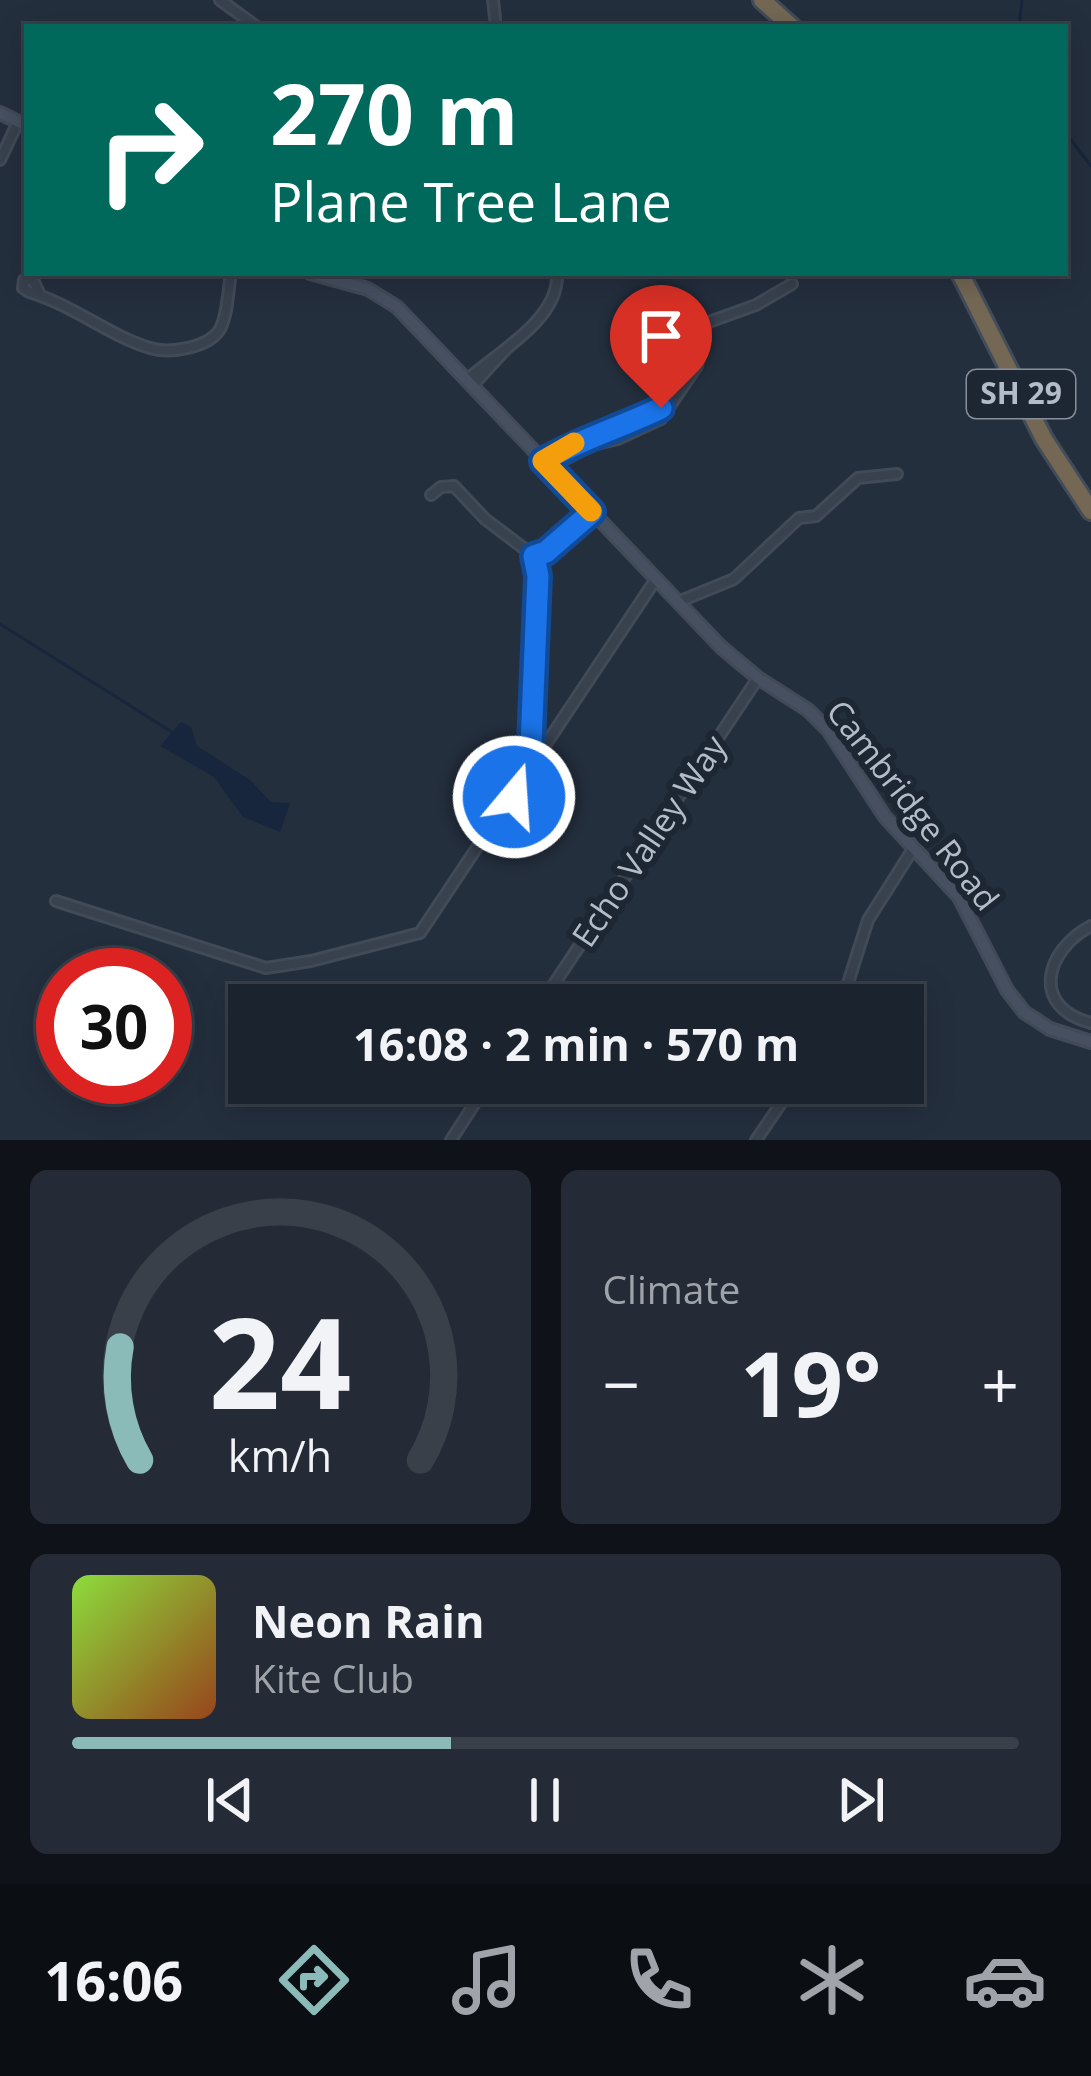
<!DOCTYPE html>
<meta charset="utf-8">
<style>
:root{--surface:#1b232e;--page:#242b36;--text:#f1f3f6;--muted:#a0a4aa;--line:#39404a;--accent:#8bbbb9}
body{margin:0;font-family:"Open Sans",sans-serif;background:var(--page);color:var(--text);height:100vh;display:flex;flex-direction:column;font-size:45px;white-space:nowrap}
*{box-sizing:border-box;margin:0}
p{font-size:39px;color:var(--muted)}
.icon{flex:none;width:66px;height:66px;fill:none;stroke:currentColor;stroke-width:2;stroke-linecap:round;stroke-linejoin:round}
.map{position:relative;height:1140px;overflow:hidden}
.side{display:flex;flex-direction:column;gap:30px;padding:30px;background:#0f1319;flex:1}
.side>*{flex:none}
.top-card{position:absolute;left:24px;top:24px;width:1044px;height:252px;border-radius:0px;box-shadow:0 6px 30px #0003,0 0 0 3px var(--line);background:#00695c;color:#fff;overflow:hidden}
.speed{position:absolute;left:36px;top:948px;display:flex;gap:24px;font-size:60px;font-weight:700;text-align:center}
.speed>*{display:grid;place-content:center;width:156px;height:156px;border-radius:50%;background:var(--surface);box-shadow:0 6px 30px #0003,0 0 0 3px var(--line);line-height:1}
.speed .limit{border:18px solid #d22;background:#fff;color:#111}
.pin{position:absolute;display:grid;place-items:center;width:102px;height:102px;color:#fff;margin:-123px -51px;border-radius:50% 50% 50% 0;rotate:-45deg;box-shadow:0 0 12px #0007}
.pin .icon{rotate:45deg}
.me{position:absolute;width:132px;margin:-66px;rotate:18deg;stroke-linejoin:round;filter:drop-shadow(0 0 9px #0008)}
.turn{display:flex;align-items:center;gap:42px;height:252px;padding:0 48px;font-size:54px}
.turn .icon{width:156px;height:156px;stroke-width:2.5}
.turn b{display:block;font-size:84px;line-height:102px}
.big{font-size:90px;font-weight:700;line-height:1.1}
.side .card{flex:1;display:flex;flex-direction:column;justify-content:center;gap:18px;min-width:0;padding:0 42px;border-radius:18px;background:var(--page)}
.side .dial{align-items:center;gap:0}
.dial svg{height:312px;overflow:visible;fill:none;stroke:var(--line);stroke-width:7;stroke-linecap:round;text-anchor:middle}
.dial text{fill:var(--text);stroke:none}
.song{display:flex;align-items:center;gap:36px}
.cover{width:144px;height:144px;border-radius:18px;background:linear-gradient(135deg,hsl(90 70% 55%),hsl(20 70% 35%))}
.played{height:12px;border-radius:6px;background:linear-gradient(90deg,var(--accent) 40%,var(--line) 40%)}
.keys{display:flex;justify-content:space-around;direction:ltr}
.heat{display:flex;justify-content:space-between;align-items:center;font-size:66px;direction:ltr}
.side .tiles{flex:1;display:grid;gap:30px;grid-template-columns:1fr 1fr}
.card:last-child{grid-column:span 2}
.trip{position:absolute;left:228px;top:984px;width:696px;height:120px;border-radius:0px;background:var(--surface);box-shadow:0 6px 30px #0003,0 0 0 3px var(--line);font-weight:700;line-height:120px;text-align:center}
.tabs{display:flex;height:192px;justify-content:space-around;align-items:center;background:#0b0e12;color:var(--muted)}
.tabs .icon{width:84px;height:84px}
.tabs .on{color:var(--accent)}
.tabs b{font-size:54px;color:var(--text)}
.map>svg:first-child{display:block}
.water{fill:#17263c}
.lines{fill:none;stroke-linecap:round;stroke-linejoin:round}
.stream{stroke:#17263c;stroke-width:3}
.street-casing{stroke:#414a57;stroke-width:14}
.secondary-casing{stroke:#414a57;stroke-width:16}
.highway-casing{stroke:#434c59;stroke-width:22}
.street{stroke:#38414e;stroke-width:8}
.secondary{stroke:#465061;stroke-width:10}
.highway{stroke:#746855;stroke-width:16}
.route-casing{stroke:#114b97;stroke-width:30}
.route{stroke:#1a73e8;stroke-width:21}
.slow{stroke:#f59e0b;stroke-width:21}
.labels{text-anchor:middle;stroke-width:12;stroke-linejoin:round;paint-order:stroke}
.shield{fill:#1d2633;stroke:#878f9c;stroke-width:3}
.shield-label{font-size:30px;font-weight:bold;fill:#b4bcc9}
.street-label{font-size:33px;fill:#b4bcc9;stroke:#1d2633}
</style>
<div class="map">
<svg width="1091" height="1140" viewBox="0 0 1091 1140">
<rect width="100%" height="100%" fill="#242f3e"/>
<path class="water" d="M 181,722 L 191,727 L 197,746 L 250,780 L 271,802 L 290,803 L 280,832 L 243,817 L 214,777 L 160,746 Z"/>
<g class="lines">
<path class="stream" d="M 1019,27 L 1022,0
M 1065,132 L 1091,166
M 0,624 L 172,732"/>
<defs>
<path id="street" d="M 220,0 L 257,27
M 493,0 L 496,27
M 0,160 L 18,122
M 40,295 L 33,280 L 24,280 L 23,288 L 29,292 C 73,305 110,336 150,348 C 169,354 209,348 220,329 C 228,314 228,290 231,273
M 468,379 C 498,352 560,319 557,273
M 473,385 L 506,349
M 543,461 L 576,442 L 620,428 L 661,408 L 689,363 L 693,338
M 550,467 L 592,445 L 618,439 L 661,419 L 697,366 L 706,323 L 756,305 L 792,284
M 431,495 L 441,487 L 454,486 L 485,519 L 534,556 L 546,552 L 592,511
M 678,602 L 734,579 L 799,518 L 816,516 L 858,478 L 897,474
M 533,763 L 539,576 L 534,556
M 56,901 L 266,968 L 311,961 L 420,933 L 656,579
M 1091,926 C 1045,950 1030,1007 1091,1023
M 540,1005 L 758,678
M 841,1005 L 868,920 L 913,849
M 451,1140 L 488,1083
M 756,1140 L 795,1083"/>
<path id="secondary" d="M 0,113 L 27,126
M 310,273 L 368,289 L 397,307 L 721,647 L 758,678 L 808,710 L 828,730 L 885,817 L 959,897 L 1007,990 L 1024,1012 L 1050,1029 L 1091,1042"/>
<path id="highway" d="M 762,0 L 792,27
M 960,273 L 1044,439 L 1091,511"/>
</defs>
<use href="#street" class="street-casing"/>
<use href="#secondary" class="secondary-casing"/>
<use href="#highway" class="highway-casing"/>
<use href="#street" class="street"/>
<use href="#secondary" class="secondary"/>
<use href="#highway" class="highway"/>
</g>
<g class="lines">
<defs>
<path id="route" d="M 514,797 L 533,766 L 531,744 L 538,576 L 534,556 L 546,552 L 592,512 L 543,461 C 581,439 622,427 661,408"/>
</defs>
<use href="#route" class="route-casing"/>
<use href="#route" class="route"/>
<path class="slow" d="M 574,443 L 543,461 L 591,511"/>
</g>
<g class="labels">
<rect class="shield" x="967" y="370" width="108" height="48" rx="9"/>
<g class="shield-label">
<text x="1021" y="404">SH 29</text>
</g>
<g class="street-label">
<text transform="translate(913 805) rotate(52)" y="12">Cambridge Road</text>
<text transform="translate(649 841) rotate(-56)" y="12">Echo Valley Way</text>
</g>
</g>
</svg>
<div class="speed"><div class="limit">30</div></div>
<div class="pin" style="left:661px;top:408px;background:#d93025"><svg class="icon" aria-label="arrive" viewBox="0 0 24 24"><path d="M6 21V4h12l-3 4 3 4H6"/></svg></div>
<svg class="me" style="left:514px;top:797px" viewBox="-20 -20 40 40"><circle r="17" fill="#1a73e8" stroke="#fff" stroke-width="3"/><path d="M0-11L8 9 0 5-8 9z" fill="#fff"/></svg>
<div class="trip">16:08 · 2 min · 570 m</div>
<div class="top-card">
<div class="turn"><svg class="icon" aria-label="right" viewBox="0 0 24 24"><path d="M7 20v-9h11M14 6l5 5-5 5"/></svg><div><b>270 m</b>Plane Tree Lane</div></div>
</div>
</div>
<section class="side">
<div class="tiles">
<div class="card dial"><svg viewBox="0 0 100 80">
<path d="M14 69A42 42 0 1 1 86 69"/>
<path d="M14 69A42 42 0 0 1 9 40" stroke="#8bbbb9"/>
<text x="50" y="56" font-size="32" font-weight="700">24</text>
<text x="50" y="72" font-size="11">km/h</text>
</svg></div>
<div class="card"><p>Climate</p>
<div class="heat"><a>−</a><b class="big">19°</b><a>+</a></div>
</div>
<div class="card">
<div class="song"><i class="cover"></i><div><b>Neon Rain</b><p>Kite Club</p></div></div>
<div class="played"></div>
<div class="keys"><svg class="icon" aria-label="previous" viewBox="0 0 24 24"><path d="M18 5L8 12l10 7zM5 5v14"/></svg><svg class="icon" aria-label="pause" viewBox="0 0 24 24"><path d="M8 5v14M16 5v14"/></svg><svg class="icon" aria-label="next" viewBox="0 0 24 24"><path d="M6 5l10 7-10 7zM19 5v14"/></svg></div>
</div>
</div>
</section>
<nav class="tabs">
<b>16:06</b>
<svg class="icon on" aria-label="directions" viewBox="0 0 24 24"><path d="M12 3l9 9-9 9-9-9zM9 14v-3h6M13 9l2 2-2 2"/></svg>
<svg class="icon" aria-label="music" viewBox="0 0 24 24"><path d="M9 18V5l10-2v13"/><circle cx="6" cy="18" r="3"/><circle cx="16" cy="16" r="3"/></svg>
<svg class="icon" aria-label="phone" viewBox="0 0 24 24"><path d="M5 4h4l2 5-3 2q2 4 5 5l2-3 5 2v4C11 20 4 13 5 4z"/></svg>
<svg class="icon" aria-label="climate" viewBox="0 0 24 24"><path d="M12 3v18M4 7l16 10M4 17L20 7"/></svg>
<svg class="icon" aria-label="car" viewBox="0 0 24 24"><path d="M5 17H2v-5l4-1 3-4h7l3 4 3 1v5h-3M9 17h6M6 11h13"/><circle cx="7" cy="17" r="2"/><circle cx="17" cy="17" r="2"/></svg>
</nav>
